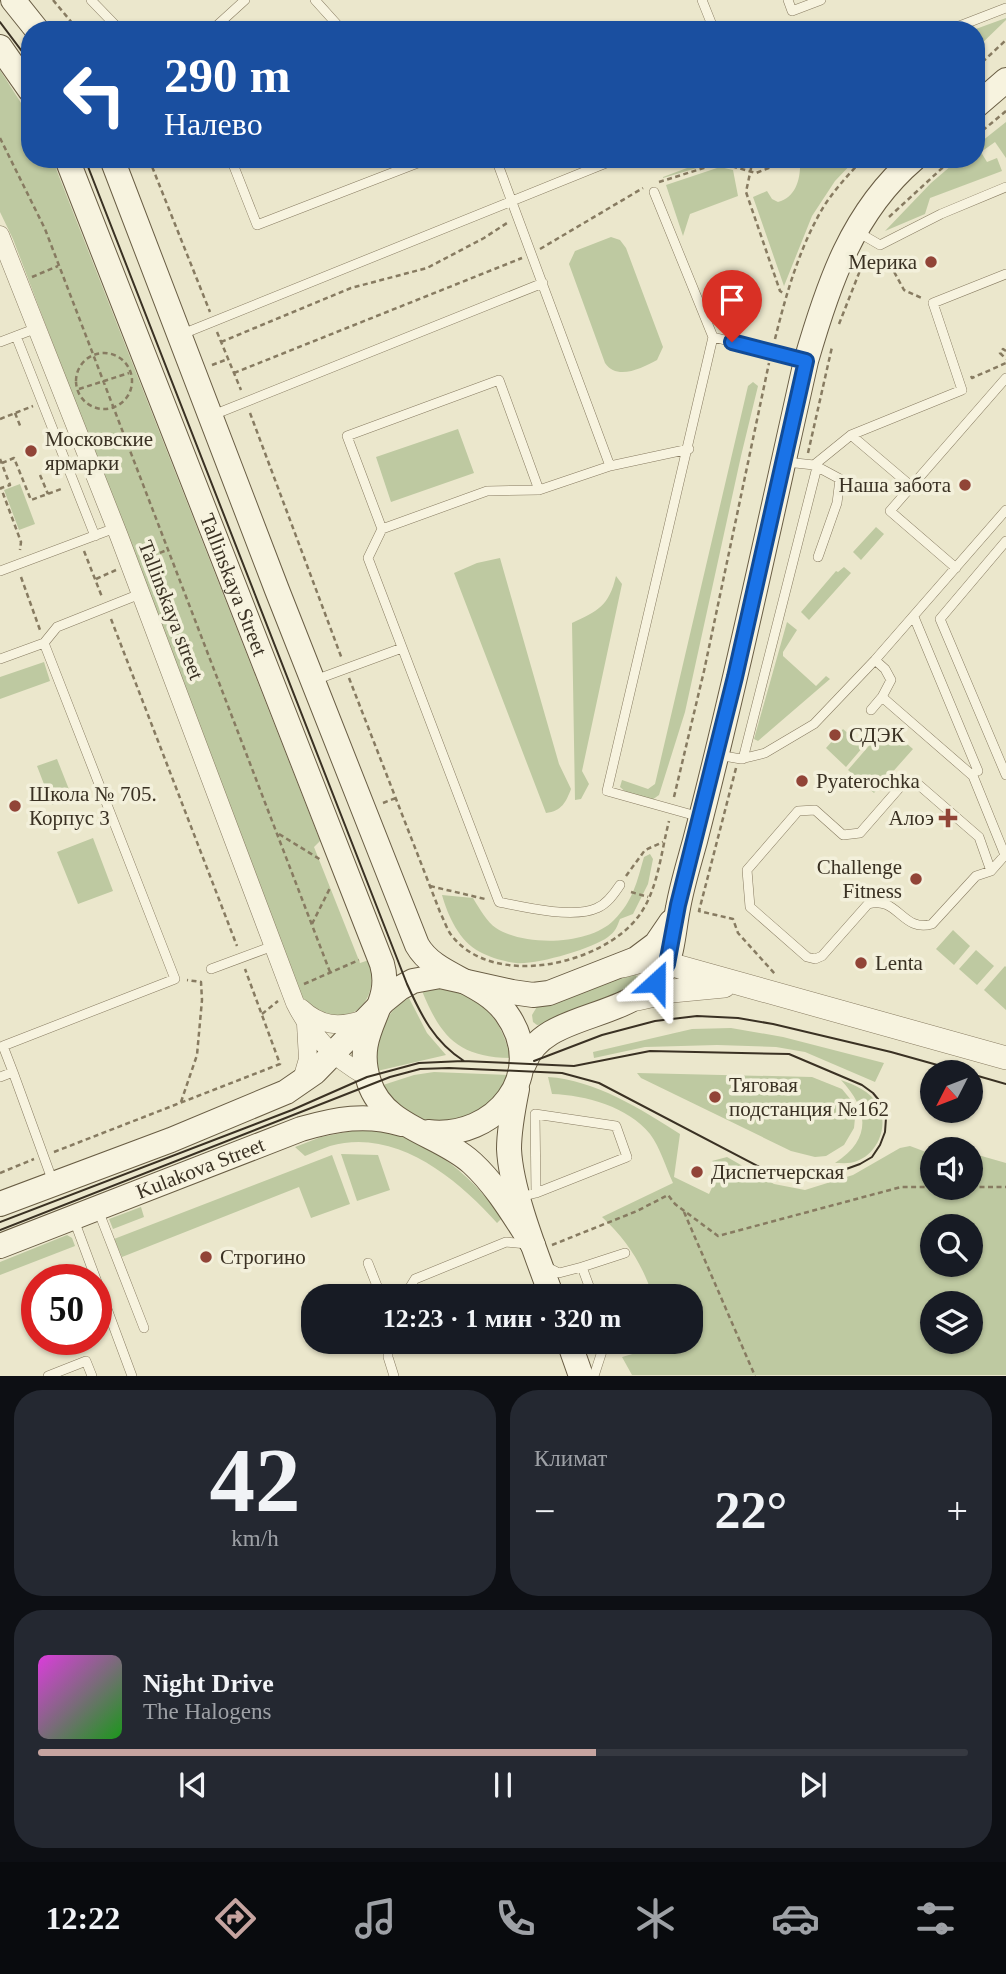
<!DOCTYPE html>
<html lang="ru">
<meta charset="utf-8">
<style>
:root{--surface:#171b24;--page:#242831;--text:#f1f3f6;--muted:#9ea1a6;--line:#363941;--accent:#c6a4a0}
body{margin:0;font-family:"Times New Roman",serif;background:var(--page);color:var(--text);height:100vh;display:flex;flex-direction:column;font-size:26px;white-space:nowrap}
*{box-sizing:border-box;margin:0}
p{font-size:23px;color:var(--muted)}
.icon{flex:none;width:38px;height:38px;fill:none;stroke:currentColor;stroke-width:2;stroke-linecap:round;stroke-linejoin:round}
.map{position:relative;height:1376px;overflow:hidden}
.drawer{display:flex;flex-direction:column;gap:14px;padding:14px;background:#0d0f14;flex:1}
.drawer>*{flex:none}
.guide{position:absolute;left:21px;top:21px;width:964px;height:147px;border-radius:28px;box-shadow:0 2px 5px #0004;background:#1a4fa0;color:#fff;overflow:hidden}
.needle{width:46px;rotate:228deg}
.controls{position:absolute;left:920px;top:1060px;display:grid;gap:14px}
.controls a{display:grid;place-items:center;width:63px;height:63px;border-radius:50%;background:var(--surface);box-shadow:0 2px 5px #0004;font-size:35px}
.speed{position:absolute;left:21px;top:1264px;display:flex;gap:14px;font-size:35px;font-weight:700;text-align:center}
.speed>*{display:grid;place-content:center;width:91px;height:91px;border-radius:50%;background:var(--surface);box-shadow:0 2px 5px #0004;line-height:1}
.speed .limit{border:10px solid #d22;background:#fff;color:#111}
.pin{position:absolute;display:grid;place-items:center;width:60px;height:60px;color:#fff;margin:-72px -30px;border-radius:50% 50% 50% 0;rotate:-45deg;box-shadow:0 0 7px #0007}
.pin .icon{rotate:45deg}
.me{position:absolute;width:77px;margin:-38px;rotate:24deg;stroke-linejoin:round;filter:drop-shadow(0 0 5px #0008)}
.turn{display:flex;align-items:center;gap:24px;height:147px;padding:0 28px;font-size:32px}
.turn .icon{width:91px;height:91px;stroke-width:2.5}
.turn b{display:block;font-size:49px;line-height:60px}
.big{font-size:52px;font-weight:800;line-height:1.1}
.drawer .widget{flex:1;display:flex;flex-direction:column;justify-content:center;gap:10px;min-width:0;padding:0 24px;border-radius:28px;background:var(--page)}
.drawer .dial{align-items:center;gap:0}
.dial b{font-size:91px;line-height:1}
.song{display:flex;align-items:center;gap:21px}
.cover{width:84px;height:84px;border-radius:10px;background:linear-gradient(135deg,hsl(300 70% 55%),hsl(120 70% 35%))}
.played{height:7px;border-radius:4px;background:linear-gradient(90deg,var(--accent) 60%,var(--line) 60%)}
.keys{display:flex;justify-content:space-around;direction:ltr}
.heat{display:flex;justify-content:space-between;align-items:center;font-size:38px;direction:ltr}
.drawer .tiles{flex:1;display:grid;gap:14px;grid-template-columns:1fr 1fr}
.widget:last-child{grid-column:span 2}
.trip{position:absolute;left:301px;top:1284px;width:402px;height:70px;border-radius:28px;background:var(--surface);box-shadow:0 2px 5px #0004;font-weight:800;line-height:70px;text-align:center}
.tab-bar{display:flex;height:112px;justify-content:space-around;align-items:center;background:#090b0e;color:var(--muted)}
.tab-bar .icon{width:49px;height:49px}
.tab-bar .active{color:var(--accent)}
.tab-bar b{font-size:32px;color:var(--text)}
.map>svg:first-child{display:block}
.green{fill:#bec9a1;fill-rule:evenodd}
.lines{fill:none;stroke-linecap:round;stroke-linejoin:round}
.service-casing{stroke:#877b61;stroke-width:10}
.minor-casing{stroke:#877b61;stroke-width:19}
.tertiary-casing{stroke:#877b61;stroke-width:24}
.secondary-casing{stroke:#695d44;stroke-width:26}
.path{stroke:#877b61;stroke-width:2.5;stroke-dasharray:5 3.5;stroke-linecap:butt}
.service{stroke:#f7f3df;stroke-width:9}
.minor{stroke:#f7f3df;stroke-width:18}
.tertiary{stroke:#f7f3df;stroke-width:23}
.secondary{stroke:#f7f3df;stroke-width:24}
.tram{stroke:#3a3123;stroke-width:2}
.route-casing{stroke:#114b97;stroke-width:18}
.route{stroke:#1a73e8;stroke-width:12}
.poi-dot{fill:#914437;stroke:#f3f0db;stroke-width:2.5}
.labels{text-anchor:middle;stroke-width:7;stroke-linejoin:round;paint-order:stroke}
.poi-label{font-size:21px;fill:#3a3123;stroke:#f3f0db;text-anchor:start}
.street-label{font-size:21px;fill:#3a3123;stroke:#f3f0db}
</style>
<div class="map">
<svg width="1006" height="1376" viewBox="0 0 1006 1376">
<rect width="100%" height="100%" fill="#ebe7cc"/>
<path class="green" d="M 1006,18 L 1006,20 L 977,48 L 976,30 L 973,30 Z
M 0,70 L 30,117 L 30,159 L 53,161 L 320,841 L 314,847 L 360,963 L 369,960 C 383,1012 336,1035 301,996 L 13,239 L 0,212 Z
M 1006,122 L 1006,158 L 995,142 L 981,152 L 987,162 L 997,158 L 1002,171 L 930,198 L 925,214 L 885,231 L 931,183 L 959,159 L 976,159 L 977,145 Z
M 711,159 L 750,159 L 749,165 L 724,160 L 663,178 L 663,177 Z
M 800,159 L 856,159 L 835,181 L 812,216 L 784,286 L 753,197 L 767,191 L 772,199 L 778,202 C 797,197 801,177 800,159 Z
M 720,167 L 733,170 L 738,196 L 690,214 L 683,236 L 666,185 Z
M 611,237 L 620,240 L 626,248 L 663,347 L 657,360 C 642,368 617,381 605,363 L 569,264 L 575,251 Z
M 753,382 L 758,386 L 741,456 L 685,712 L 659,795 L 652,800 L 627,793 L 620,787 L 622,780 L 648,789 L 655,784 L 748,386 Z
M 458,429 L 474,473 L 391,502 L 376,457 Z
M 20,484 L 35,524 L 19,530 L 4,490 Z
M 876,527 L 884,534 L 861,560 L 853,552 Z
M 500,558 L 559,764 L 571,789 C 566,802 562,811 546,813 L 454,573 L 477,563 Z
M 844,567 L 851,573 L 809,620 L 801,612 L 836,571 L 838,572 Z
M 616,576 L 622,584 L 582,771 L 589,784 L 581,799 L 575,800 L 572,623 C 598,611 609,606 616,576 Z
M 787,622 L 797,630 L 783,652 L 783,656 L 816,686 L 826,676 L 830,679 L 758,741 L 754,739 Z
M 44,662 L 50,681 L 0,699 L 0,677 Z
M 886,726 L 913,749 L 874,793 L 848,770 Z
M 843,729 L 863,747 L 846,767 L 826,748 Z
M 57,759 L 72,797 L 52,805 L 37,766 Z
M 93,838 L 113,891 L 78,904 L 57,852 Z
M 650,854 L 653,859 L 648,884 L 633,914 L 620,919 C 617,927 615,932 608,937 C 592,949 536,965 516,963 C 505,962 489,957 480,952 C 459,941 448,916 442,895 L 473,898 C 479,908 487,922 496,928 C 525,947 590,945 614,920 C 633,901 637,882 644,857 Z
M 953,930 L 970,946 L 954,965 L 936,949 Z
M 976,950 L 994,966 L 977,985 L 959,969 Z
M 1005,966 L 1006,967 L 1006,1010 L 984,990 Z
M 626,974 L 634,974 L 638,977 L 639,985 L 547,1024 L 537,1025 L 533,1022 L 532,1015 L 538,1005 Z
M 432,989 C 476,989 502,1016 510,1058 C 458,1057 441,1037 422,991 Z
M 409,998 L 427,1033 L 446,1055 L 377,1071 C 373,1043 383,1012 409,998 Z
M 731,1028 L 783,1037 L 884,1063 L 875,1082 L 805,1052 L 776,1047 L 717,1045 L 645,1047 L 594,1058 L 593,1052 L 692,1029 Z
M 434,1072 L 509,1075 C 489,1119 433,1139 395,1104 C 390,1099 387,1091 383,1085 L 414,1075 Z
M 637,1073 L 812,1077 L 842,1089 L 851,1100 L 855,1118 L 854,1128 L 844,1145 L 826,1156 L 815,1157 L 791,1151 L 641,1078 Z
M 548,1077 C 595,1080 641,1109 680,1134 L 674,1177 L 709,1194 L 721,1168 L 712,1161 L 727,1157 L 774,1184 L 805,1190 L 853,1175 L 900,1148 L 910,1146 L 926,1152 L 933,1150 L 933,1188 L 971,1188 L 971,1153 L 1006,1163 L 1006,1375 L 632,1375 L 622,1357 L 650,1349 L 651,1342 L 691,1342 L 691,1297 L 653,1297 C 643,1265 627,1240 602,1217 L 673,1183 C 666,1168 660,1147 650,1134 C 628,1107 586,1095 552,1094 ZM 933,1227 L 971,1227 L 971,1265 L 933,1265 ZM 933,1304 L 971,1304 L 971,1342 L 933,1342 Z
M 841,1080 C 855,1085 870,1091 878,1105 C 889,1124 879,1153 857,1161 C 851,1164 842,1163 835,1163 C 872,1139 869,1110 841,1080 Z
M 362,1129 C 419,1131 470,1172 502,1218 L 497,1223 C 457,1178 395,1127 330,1146 C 321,1149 313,1153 305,1156 L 295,1147 L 321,1137 Z
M 341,1154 L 378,1155 L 390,1190 L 357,1201 Z
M 332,1155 L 350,1204 L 311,1218 L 299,1187 L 122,1257 L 114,1239 Z
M 141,1207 L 144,1217 L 113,1229 L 109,1219 Z
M 67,1235 L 72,1238 L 75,1246 L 0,1275 L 0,1262 Z"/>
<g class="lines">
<defs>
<path id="service" d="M 91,0 L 120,30
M 315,0 L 342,30
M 702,0 L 714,30
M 788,0 L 792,11 L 821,0
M 212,30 L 245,0
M 445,30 L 448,30
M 949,30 L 1006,8
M 231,159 L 257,225 L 428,159
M 654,192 L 713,337 L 805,360
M 856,231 L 880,245 L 941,214 L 1006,187
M 180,335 L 616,159
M 16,336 L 95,536
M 0,342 L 37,328
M 213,415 L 543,283
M 851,435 L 911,486
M 786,462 L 814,465 L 851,435 L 962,390 L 933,303 L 1006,274
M 814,465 L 840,479 L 837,503 L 818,557
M 610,466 L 689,449
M 539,490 L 487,491 L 382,529 L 368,558 L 499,902 C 523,907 574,919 597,908 C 607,904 614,894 620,885
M 382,529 L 347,436 L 499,380 L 539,490 L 610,466 L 496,159
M 1006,541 L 940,619 L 1006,775
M 956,568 L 890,511 L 1006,378
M 0,571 L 115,528
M 914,617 L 978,771
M 0,659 L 44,643 L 57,627 L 140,594
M 875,660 L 885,669 L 891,680 L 882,697 L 973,776 L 1005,855 L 991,871 L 976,876 L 932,924 C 902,933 898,895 868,904 L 822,956 L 815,959 L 807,957 L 750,907 L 747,870 L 798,811 L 815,810 L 843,835 L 860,833 L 901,786 L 919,785 L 979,837 L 991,871
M 315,680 L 402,648
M 871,710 L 882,697
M 718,755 L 741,759 L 765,753 L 814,724 L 875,660 L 1006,510
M 743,759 L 817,467
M 700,817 L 607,791 L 713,337
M 211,969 L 273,946
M 13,1072 L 53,1182
M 0,1077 L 13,1072 L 3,1046 L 175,979 L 44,643
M 520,1197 L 536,1193 L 627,1157 L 616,1126 L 535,1114 L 536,1193
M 98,1210 L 144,1328
M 74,1220 L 132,1376
M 368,1263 L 379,1291 L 387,1297
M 545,1266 L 559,1273 L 582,1267 L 593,1297
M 582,1267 L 625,1253
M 404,1297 L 415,1279 L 506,1242 L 527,1244
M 388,1342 L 388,1357 L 394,1376
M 48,1376 L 86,1361 L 92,1376
M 594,1376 L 605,1342"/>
<path id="minor" d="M 0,235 L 119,536 L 295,1003 C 312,1037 334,1058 367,1077
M 301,1008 C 320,1026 339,1028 364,1019
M 301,1083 L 308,1059 L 306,1024"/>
<path id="tertiary" d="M 623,966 L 642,961 L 662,962 L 1006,1058
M 637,999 L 672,991 L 724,986"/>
<g id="secondary">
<path d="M 13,0 L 37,30"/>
<path d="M 0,47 L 30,90"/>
<path d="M 976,106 L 1006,80"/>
<path id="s1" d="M 67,159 L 382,964 C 395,1008 351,1029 369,1082 C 384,1128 439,1133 472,1163 C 497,1186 514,1216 533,1245"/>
<path d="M 112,159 L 277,590 L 417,945 C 435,977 482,980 506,1013 C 550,1074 495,1140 428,1132"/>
<path d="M 524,1064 C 543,1009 634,1023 664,970 C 673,953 674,927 678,908 C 682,885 689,863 695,841 C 736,682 770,521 806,361 C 828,285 852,212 914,159"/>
<path d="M 517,1089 C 513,1109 509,1129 509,1149 C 511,1192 537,1256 552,1297"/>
<path d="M 0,1204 L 171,1140 L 286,1092 L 315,1072 L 384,1001 L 400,988 L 413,981 L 440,976 L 512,992 L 533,995 L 549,993 L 636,959 L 656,944 L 671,922"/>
<path id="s2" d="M 0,1246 L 301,1129 C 336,1119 366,1113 402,1124"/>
<path d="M 569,1342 L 581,1376"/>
</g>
</defs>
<use href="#service" class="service-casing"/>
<use href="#minor" class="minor-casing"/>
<use href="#tertiary" class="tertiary-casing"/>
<use href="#secondary" class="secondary-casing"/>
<path class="path" d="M 53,0 L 78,30
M 976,68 L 1006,40
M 976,136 L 1006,111
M 0,138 L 45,229 L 330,972
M 149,159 L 210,312
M 753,159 L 746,192 L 780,291 L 785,294
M 659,182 L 720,163 L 756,173 L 792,159
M 889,217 L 952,159
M 540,249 L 643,188
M 886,257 L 904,290 L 924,299
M 32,277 L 58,266
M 839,324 L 861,268
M 217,332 L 241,390
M 775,339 C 786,294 800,246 824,206 C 835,189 849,174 863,159
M 221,342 L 351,288 L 427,268 L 484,238 L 507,223
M 1006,351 L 1003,349 L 1000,353 L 1006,359
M76 381a28 28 0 1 1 56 0a28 28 0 1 1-56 0Z
M 212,365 L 228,359
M 234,373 L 522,258
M 971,376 L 972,378 L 1006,363
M 79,389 L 129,373
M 15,413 L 21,428
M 250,413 L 342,659
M 0,419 L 33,406
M 808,453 L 832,347
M 0,459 L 10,485 L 1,488 L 21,542 L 20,550
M 2,463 L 14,458 L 31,500 L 64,488
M 40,475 L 48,494
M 84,551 L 102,597
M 144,559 L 167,550
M 21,577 L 40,630
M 96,579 L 116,570
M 111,619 L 237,946
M 349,678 L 440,912 C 444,920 447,930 452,936 C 494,989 601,965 638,917 C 658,891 661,852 669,821
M 736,768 L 699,911 L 733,919 L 738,933 L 775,974
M 674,797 L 704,671 L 769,363
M 383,803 L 396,798
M 279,834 L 321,860
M 626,876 L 645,850 L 663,842
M 430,886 L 485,899
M 631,892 L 648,897
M 312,924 L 331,886
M 304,984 L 359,960
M 262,1014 L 278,1001
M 181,1102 L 197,1055 L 202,1000 L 201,982 L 187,980
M 54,1152 L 280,1064 L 245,969
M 0,1173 L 34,1159
M 971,1187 L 1006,1187
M 684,1212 L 755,1376
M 552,1245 L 637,1211 L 668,1195 L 675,1204 L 718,1236 L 901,1187 L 933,1187"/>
<use href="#service" class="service"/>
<use href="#minor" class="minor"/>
<use href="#tertiary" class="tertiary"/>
<use href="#secondary" class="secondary"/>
<path class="tram" d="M 0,22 L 30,62
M 85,159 L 407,984 C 421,1015 434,1042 464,1061
M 534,1061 L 602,1035 L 655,1021 L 697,1016 L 738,1018 L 773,1024 L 891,1052 L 966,1073
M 971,1074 L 1006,1084
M 0,1222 L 292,1110 L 367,1077 L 419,1063 L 463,1061 L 574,1066 L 650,1051 L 789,1054 L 862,1085 L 873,1093 L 882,1104 L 886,1118 L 885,1132 L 880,1145 L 872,1157 L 860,1164 L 827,1176 L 808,1179 L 765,1170 L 599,1083 L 562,1073 L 449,1068 L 420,1069 L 390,1077 L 0,1230"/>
</g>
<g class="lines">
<defs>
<path id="route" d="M 656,982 L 667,964 L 678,905 L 735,677 L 806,361 L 732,342"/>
</defs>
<use href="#route" class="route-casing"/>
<use href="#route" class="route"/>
</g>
<g class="poi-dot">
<circle cx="931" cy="262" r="7"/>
<circle cx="31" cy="451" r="7"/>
<circle cx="965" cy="485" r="7"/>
<circle cx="835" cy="735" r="7"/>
<circle cx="802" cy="781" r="7"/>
<circle cx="15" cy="806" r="7"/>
<path d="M944.5 807.5h7v7h7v7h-7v7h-7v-7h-7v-7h7z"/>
<circle cx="916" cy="879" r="7"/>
<circle cx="861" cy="963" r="7"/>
<circle cx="715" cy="1097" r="7"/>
<circle cx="697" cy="1172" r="7"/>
<circle cx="206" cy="1257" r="7"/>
</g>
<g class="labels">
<g class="poi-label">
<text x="917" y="269" text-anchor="end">Мерика</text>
<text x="45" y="446">Московские<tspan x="45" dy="24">ярмарки</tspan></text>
<text x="951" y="492" text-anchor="end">Наша забота</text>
<text x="849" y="742">СДЭК</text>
<text x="816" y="788">Pyaterochka</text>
<text x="29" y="801">Школа № 705.<tspan x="29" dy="24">Корпус 3</tspan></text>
<text x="934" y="825" text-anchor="end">Алоэ</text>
<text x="902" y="874" text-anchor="end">Challenge<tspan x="902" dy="24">Fitness</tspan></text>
<text x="875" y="970">Lenta</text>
<text x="729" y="1092">Тяговая<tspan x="729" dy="24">подстанция №162</tspan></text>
<text x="711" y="1179">Диспетчерская</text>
<text x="220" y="1264">Строгино</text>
</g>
<g class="street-label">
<text dy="7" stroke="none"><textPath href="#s1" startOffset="457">Tallinskaya Street</textPath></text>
<text transform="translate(171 610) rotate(69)" y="7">Tallinskaya street</text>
<text dy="7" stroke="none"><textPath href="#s2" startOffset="215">Kulakova Street</textPath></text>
</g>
</g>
</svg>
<div class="controls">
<a><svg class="needle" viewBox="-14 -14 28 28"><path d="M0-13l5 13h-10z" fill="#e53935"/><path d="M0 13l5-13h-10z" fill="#9ea1a6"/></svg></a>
<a><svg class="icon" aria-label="sound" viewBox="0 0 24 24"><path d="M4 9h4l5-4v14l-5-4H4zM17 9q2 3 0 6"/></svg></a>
<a><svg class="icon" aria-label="search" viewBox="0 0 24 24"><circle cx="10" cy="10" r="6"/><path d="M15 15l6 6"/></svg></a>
<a><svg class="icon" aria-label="layers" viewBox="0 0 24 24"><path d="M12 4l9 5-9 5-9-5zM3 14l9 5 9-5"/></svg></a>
</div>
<div class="speed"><div class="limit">50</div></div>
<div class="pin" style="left:732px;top:342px;background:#d93025"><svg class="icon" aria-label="arrive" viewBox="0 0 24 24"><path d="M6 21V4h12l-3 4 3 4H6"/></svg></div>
<svg class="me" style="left:656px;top:982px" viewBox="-20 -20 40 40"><path d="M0-17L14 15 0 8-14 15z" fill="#1a73e8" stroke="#fff" stroke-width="4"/></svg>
<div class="trip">12:23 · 1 мин · 320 m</div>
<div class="guide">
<div class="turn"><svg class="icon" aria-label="left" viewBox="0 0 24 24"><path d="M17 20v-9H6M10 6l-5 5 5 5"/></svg><div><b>290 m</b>Налево</div></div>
</div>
</div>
<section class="drawer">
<div class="tiles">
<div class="widget dial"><b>42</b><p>km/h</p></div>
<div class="widget"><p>Климат</p>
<div class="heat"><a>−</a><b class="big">22°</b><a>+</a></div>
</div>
<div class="widget">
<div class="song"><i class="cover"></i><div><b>Night Drive</b><p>The Halogens</p></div></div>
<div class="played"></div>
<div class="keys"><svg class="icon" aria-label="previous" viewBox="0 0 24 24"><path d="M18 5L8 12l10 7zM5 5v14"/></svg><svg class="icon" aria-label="pause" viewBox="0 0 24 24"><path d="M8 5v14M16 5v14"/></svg><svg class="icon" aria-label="next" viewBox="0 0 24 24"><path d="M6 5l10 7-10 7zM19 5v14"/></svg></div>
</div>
</div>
</section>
<nav class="tab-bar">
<b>12:22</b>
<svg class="icon active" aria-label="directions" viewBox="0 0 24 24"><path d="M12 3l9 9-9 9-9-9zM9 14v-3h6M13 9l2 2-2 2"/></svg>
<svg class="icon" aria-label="music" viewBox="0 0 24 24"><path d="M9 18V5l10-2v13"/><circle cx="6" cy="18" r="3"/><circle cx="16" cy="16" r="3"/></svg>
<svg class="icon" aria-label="phone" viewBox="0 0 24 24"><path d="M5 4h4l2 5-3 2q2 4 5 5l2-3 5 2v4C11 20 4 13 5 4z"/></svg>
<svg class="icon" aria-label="climate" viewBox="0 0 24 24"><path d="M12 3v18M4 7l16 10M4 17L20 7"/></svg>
<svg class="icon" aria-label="car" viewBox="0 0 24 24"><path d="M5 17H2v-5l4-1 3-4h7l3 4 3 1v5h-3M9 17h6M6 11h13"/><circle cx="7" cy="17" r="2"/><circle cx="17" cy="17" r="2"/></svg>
<svg class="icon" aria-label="filters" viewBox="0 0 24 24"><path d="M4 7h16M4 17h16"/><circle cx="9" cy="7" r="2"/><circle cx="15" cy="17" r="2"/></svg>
</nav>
